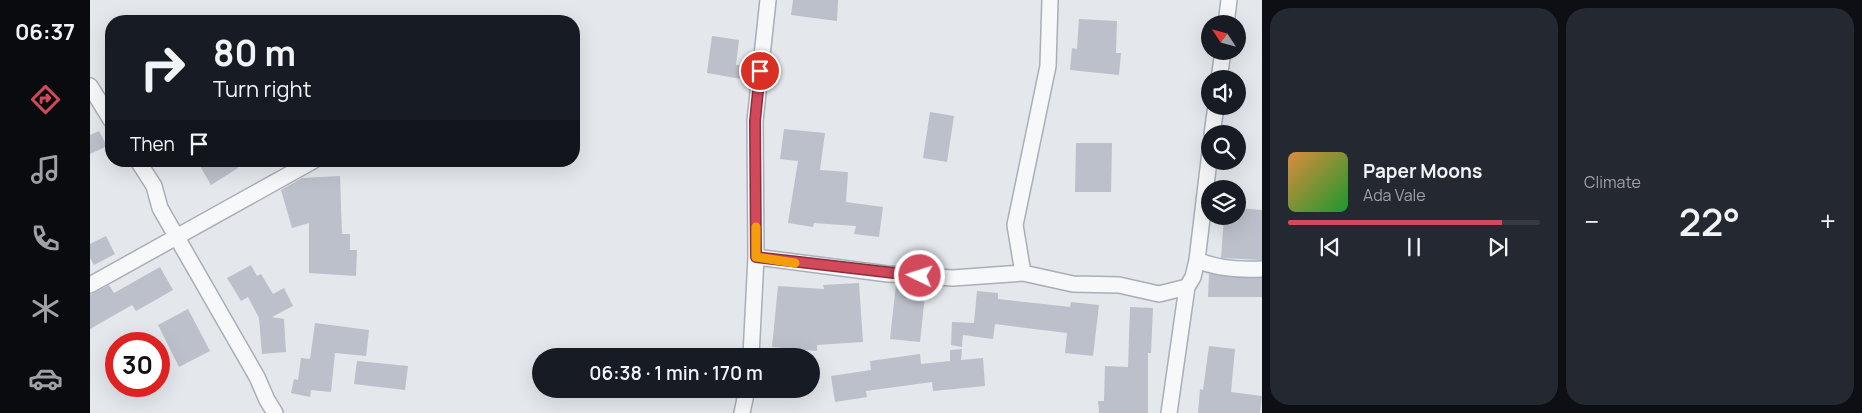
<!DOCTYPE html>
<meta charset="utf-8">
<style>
:root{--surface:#171b24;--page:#242831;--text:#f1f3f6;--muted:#9ea1a6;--line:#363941;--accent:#d1495b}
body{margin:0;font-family:Manrope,sans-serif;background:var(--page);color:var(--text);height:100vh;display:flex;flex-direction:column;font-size:19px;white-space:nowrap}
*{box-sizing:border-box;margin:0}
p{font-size:16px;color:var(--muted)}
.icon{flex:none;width:28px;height:28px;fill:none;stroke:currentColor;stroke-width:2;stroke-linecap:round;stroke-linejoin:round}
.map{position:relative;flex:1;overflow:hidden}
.details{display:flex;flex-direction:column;gap:8px;padding:8px;background:#0d0f14;width:600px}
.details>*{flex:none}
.banner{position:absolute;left:15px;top:15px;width:475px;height:152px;border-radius:20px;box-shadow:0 5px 20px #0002;background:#171b24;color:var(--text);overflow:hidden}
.needle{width:32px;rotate:306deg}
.controls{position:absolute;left:1111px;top:15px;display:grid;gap:10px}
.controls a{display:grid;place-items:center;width:45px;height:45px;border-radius:50%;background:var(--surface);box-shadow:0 5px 20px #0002;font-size:25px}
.speed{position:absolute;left:15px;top:332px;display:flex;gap:10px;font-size:25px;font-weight:700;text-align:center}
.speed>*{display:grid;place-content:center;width:65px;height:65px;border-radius:50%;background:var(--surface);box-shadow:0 5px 20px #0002;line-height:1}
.speed .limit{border:8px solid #d22;background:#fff;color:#111}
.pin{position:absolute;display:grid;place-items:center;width:42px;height:42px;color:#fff;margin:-21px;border:2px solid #fff;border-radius:50%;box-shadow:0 1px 5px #0007}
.me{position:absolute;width:55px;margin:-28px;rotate:274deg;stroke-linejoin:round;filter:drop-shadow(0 0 4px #0008)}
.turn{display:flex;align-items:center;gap:18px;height:105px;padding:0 25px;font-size:22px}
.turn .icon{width:65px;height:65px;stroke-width:2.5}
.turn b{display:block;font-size:35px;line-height:42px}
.then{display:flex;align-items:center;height:48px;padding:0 25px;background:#0003;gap:10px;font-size:19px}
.big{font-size:38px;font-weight:600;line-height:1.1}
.details .widget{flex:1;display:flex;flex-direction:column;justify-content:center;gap:8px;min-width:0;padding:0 18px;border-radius:20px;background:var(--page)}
.song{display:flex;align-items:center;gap:15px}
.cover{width:60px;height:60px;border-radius:8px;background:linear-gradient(135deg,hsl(30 70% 55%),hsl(130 70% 35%))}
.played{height:5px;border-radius:2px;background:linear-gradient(90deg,var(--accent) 85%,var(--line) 85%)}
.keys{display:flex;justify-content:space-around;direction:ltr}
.heat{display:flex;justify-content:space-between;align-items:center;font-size:28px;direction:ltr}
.details .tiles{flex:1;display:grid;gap:8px;grid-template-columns:repeat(2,1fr)}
.trip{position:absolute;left:442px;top:348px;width:288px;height:50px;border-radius:25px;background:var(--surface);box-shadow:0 5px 20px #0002;font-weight:600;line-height:50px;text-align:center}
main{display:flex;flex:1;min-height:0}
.tabs{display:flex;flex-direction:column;width:90px;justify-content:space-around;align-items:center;background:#090b0e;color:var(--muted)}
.tabs .icon{width:35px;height:35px}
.tabs .selected{color:var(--accent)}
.tabs b{font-size:22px;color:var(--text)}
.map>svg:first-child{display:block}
.building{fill:#bbc0ca}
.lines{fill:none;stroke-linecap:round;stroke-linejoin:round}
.street-casing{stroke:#a9aeb7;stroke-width:18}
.street{stroke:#f7f8fa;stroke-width:15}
.route-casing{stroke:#882f3b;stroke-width:12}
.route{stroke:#d1495b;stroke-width:9}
.slow{stroke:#f59e0b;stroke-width:9}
</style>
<main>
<nav class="tabs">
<b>06:37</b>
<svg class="icon selected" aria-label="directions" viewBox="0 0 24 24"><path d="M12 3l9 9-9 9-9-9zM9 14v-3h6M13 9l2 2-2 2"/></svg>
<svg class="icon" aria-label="music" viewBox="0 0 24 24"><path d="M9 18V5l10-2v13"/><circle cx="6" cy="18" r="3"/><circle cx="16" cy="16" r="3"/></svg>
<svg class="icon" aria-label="phone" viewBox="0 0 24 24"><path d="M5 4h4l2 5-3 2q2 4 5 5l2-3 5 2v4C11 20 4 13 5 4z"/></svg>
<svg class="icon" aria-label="climate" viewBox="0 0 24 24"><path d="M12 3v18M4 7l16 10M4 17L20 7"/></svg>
<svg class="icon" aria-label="car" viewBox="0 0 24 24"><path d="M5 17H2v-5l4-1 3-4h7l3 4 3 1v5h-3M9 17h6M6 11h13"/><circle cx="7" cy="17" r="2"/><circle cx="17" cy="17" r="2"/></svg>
</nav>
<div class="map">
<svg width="1172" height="413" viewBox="0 0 1172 413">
<rect width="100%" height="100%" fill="#e4e7ec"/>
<path class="building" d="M 703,0 L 748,0 L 747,21 L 701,15 Z
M 989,19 L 1027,21 L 1026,53 L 1031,53 L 1029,75 L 980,70 L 982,48 L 987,49 Z
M 622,36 L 649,40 L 646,65 L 658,66 L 657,80 L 617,73 Z
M 840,112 L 864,116 L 857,162 L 833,158 Z
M 694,129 L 735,133 L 730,170 L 758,172 L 756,202 L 793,207 L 789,237 L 764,234 L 766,226 L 724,223 L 723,227 L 698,223 L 708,161 L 690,159 Z
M 9,131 L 17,146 L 0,154 L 0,135 Z
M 986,143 L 1022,143 L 1021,192 L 985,192 Z
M 107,161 L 144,161 L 148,168 L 121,185 Z
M 250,176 L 252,234 L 260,234 L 260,250 L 267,250 L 266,276 L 219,273 L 219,223 L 202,228 L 191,190 L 212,178 Z
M 1148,208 L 1172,210 L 1172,260 L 1131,258 L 1134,216 L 1148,216 Z
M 16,236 L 25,254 L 4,265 L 0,258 L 0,244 Z
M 161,265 L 167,276 L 171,274 L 183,294 L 194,288 L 203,306 L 182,317 L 194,319 L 196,352 L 172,354 L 169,318 L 158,297 L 151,301 L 137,278 Z
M 70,267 L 83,290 L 46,311 L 42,305 L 0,329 L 0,295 L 19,285 L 24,293 Z
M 1119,274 L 1146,278 L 1172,278 L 1172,297 L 1118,297 Z
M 769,283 L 773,342 L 727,345 L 727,351 L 682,347 L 688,286 L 734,289 L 733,285 Z
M 806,284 L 836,286 L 830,342 L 800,339 Z
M 887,291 L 908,293 L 908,299 L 980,307 L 981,302 L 1009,305 L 1003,356 L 975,353 L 977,333 L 905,324 L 903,339 L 873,335 L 872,347 L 861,345 L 862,322 L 884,323 Z
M 1040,307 L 1063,308 L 1061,353 L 1058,353 L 1058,413 L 1009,413 L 1008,401 L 1014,401 L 1015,366 L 1038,367 Z
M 98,309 L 120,351 L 89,367 L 68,325 Z
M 225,323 L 279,330 L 276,356 L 245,353 L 241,392 L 221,390 L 220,397 L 201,393 L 204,379 L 208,380 L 211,358 L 220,359 Z
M 1119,346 L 1145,349 L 1141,392 L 1172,396 L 1170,413 L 1108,413 L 1110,389 L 1113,390 Z
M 872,349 L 871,360 L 893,358 L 895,386 L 843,391 L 842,382 L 776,391 L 777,397 L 745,402 L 741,376 L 781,370 L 780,361 L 830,354 L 831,364 L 860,361 L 860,350 Z
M 267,361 L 318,366 L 315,390 L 264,384 Z"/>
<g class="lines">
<defs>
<path id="street" d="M 1136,24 L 1139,0
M 1129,79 L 1133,51
M 0,86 L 21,120
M 1122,134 L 1126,106
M 48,161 L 64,186 L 70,208 L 167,377 L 177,400 L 185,413
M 666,257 L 798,274 L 863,278 L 933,273 L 983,284 L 1029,285 L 1069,294 L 1097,287 L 1103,277 L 1107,260 C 1127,269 1150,270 1172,269
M 1107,260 L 1120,152
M 933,273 L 925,225 L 958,66 L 960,0
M 0,285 L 223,161
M 661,356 L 666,257 L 665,121 L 678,0
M 652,413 L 657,389
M 1079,413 L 1097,287"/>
</defs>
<use href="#street" class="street-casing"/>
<use href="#street" class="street"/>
</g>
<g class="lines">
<defs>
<path id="route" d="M 670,71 L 665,121 L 666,257 L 830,276"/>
</defs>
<use href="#route" class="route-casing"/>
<use href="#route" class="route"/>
<path class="slow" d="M 666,227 L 666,257 L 705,263"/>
</g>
</svg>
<div class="controls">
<a><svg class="needle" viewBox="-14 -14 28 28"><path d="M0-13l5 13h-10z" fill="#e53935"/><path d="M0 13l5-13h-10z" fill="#9ea1a6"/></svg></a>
<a><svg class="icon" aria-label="sound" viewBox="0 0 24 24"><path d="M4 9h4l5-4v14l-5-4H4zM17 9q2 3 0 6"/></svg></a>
<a><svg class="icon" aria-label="search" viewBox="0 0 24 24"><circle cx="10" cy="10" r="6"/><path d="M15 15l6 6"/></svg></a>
<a><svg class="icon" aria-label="layers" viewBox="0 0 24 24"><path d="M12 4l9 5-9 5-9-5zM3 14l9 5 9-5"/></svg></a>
</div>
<div class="speed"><div class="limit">30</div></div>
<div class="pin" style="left:670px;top:71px;background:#d93025"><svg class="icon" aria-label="arrive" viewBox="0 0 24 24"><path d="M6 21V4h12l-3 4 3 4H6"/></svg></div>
<svg class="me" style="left:830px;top:276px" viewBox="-20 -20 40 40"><circle r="17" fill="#d1495b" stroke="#fff" stroke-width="3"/><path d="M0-11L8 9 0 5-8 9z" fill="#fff"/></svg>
<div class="trip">06:38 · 1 min · 170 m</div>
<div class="banner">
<div class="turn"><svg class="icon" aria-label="right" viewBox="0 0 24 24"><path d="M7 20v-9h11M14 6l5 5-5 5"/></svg><div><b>80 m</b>Turn right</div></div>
<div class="then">Then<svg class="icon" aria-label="arrive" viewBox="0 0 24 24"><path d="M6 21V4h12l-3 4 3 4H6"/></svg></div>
</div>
</div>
<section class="details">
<div class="tiles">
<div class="widget">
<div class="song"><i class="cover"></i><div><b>Paper Moons</b><p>Ada Vale</p></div></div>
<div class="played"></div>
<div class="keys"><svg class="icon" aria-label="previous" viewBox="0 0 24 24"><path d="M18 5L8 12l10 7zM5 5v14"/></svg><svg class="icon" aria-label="pause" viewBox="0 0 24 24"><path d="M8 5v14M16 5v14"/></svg><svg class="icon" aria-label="next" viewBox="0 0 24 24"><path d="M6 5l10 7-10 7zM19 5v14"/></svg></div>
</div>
<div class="widget"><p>Climate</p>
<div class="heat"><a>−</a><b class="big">22°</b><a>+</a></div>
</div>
</div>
</section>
</main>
